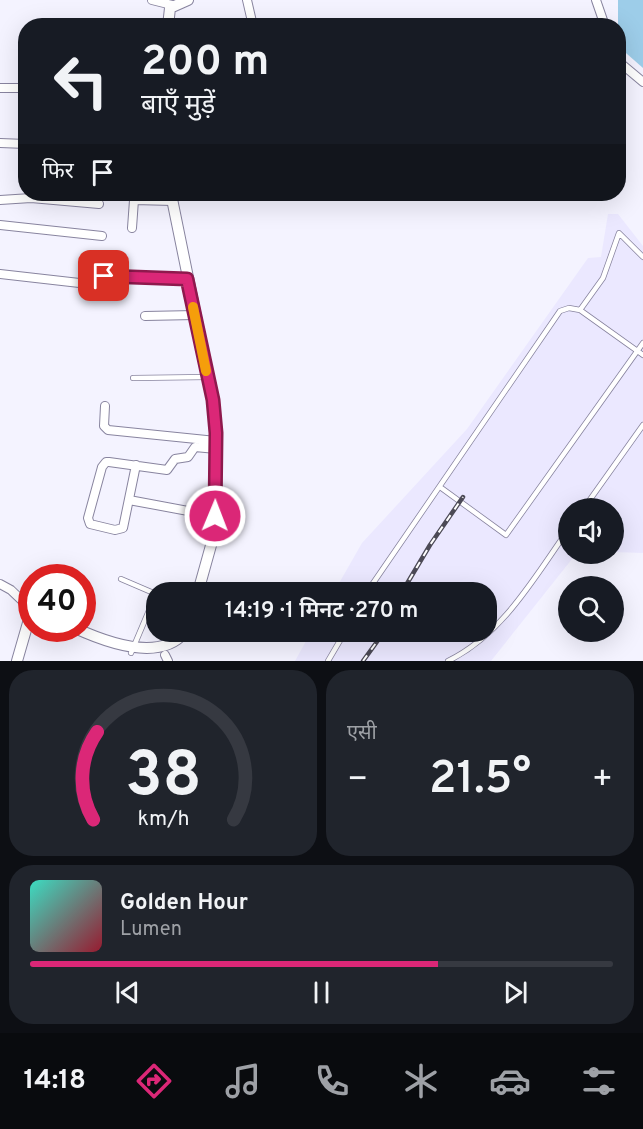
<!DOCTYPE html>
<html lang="hi">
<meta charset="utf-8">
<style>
:root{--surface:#171b24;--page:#20242c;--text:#f1f3f6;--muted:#9ea1a6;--line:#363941;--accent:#db2777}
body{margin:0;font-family:Overpass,"Noto Sans Devanagari",sans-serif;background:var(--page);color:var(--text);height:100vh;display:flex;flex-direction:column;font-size:22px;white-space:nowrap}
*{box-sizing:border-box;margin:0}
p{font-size:20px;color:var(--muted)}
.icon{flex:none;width:33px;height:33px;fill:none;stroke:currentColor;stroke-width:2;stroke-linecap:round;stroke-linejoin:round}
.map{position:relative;height:661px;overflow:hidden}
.panel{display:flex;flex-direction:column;gap:9px;padding:9px;background:#0d0f14;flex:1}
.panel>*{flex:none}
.banner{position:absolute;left:18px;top:18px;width:608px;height:183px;border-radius:24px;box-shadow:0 6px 24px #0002;background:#171b24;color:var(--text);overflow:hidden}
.buttons{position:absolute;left:558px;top:498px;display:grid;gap:12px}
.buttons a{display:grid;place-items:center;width:66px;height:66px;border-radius:50%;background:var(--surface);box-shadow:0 6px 24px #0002;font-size:30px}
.speed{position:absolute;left:18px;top:564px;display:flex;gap:12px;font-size:30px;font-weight:700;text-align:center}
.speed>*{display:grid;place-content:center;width:78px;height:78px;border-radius:50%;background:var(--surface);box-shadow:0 6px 24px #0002;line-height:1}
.speed .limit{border:9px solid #d22;background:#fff;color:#111}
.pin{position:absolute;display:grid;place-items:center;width:51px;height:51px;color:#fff;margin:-26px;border-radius:12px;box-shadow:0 3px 9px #0006}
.me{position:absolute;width:66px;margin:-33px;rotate:1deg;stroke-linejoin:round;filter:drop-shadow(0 0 4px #0008)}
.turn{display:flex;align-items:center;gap:21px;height:126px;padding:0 24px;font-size:27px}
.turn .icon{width:78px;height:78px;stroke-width:2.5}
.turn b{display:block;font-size:42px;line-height:51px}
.then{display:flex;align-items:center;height:57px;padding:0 24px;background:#0003;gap:12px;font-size:22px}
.big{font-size:45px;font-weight:600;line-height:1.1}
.panel .tile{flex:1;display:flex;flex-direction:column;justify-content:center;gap:9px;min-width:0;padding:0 21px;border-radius:24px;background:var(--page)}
.panel .dial{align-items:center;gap:0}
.dial svg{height:156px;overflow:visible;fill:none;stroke:var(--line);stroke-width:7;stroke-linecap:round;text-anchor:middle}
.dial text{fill:var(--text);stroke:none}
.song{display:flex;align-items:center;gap:18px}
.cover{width:72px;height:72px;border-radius:9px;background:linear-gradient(135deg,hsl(170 70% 55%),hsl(350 70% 35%))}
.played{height:6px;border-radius:3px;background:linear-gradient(90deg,var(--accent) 70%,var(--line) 70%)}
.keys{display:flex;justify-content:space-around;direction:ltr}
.heat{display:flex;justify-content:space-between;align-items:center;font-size:33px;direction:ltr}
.panel .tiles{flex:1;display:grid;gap:9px;grid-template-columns:1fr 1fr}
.tile:last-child{grid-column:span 2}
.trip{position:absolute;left:146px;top:582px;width:351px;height:60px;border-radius:24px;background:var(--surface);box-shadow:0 6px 24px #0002;font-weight:600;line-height:60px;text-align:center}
.tab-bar{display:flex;height:96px;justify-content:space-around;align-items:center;background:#090b0e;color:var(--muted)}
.tab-bar .icon{width:42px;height:42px}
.tab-bar .current{color:var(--accent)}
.tab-bar b{font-size:27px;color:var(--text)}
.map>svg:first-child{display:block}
.built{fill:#ebe8ff}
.water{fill:#9dcde9}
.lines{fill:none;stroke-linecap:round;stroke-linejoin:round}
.service-casing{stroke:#88849f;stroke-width:6}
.minor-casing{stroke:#88849f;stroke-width:10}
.tertiary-casing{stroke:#88849f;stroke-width:12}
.service{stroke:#fff;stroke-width:4.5}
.minor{stroke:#fff;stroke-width:8}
.tertiary{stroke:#fff;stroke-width:10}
.rail-casing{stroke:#4c4a56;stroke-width:4.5}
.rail{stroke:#fff;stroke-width:2;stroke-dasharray:7;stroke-linecap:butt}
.route-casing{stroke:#8e194d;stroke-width:15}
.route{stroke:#db2777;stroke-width:10}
.slow{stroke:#f59e0b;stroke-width:10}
</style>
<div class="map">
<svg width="643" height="661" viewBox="0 0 643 661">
<rect width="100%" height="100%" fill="#f4f3ff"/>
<path class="built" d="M 608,214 L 618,214 L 643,246 L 643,553 L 614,552 L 614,508 L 568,508 L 568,554 L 576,554 L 491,661 L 295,661 L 311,632 L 486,632 L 486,592 L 334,592 L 362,543 L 467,429 L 588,258 L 601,257 Z"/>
<path class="water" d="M 618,0 L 643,0 L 643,68 L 618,46 Z"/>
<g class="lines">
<defs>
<path id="service" d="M 580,310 L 603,278 L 619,233 L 643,257
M 133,378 L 208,377
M 440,487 L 506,535 L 643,343
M 584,508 L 643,425
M 121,579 L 156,594
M 367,592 L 560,311 L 569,308 L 580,310 L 643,355
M 131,653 L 156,594
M 328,661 L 345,632
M 448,661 C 503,634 534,578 568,530"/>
<path id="minor" d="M 152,0 L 172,5
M 247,0 L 253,26
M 596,0 L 605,26
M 618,61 L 643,82
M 0,88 L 26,88
M 0,143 L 26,144
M 0,200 L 31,198 L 99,204
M 0,225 L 102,236
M 132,228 L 134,200 L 173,201
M 0,274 L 97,285
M 104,276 L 187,279
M 145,316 L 195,315
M 105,406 L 104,426 L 108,430 L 216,441
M 136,465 L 123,528 L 115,530 L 90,524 L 88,518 L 102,467 L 106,462 L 109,462 L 167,470 L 175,459 L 188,457 L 195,447 L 216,449
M 129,500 L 215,516
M 0,584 L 11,590 L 31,609
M 165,655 L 168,661"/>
<path id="tertiary" d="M 168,26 L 170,8 L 188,0
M 171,194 L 213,400 L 216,433 L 215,531 L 198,592
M 75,628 C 112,645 161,661 185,632
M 17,661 L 32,609"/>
</defs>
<use href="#service" class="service-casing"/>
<use href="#minor" class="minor-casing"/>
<use href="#tertiary" class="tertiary-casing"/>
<use href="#service" class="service"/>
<use href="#minor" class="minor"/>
<use href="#tertiary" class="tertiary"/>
<defs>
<path id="rail" d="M 402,592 L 430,545 L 463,497
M 363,661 L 384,632"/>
</defs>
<use href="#rail" class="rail-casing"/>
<use href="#rail" class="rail"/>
</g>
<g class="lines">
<defs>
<path id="route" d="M 104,276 L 187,279 L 213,400 L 216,433 L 215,516"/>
</defs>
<use href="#route" class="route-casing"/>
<use href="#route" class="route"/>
<path class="slow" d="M 193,307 L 206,371"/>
</g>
</svg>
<div class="buttons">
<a><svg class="icon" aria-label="sound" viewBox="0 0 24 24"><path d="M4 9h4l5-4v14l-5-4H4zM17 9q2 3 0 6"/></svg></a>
<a><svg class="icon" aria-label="search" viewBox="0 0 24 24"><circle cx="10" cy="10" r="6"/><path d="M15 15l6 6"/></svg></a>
</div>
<div class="speed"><div class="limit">40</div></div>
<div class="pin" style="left:104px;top:276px;background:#d93025"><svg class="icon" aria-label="arrive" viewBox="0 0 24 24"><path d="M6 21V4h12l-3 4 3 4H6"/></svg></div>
<svg class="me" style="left:215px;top:516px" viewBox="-20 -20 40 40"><circle r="17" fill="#db2777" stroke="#fff" stroke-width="3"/><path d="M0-11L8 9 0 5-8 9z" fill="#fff"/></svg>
<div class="trip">14:19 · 1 मिनट · 270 m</div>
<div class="banner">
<div class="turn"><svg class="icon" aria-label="left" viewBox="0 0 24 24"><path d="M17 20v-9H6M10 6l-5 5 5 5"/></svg><div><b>200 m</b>बाएँ मुड़ें</div></div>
<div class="then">फिर<svg class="icon" aria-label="arrive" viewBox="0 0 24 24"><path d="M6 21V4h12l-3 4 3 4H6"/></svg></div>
</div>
</div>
<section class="panel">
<div class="tiles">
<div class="tile dial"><svg viewBox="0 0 100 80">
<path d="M14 69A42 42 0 1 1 86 69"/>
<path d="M14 69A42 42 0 0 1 16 24" stroke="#db2777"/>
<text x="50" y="56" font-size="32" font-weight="700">38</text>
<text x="50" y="72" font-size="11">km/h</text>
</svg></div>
<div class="tile"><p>एसी</p>
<div class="heat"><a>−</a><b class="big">21.5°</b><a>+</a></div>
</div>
<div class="tile">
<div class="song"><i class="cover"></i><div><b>Golden Hour</b><p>Lumen</p></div></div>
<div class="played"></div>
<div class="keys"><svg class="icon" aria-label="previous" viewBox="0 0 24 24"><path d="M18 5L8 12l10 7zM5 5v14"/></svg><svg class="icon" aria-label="pause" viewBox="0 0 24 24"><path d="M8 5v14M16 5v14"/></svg><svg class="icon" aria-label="next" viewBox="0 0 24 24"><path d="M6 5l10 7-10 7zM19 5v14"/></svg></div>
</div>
</div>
</section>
<nav class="tab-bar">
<b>14:18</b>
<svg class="icon current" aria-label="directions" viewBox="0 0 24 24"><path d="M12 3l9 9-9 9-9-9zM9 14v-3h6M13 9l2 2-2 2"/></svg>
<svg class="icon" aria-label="music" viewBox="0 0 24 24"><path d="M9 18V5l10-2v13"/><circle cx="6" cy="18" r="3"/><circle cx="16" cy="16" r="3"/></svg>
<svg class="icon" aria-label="phone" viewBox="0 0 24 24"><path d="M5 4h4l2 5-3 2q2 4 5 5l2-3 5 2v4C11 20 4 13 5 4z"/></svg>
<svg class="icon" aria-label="climate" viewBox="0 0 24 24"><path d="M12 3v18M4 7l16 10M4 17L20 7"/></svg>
<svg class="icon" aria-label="car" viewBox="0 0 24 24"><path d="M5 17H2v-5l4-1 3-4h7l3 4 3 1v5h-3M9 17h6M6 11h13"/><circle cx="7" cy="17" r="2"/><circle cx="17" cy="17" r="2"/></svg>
<svg class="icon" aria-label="filters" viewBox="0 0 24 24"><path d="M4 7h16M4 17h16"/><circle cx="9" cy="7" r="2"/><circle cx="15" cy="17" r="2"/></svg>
</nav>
